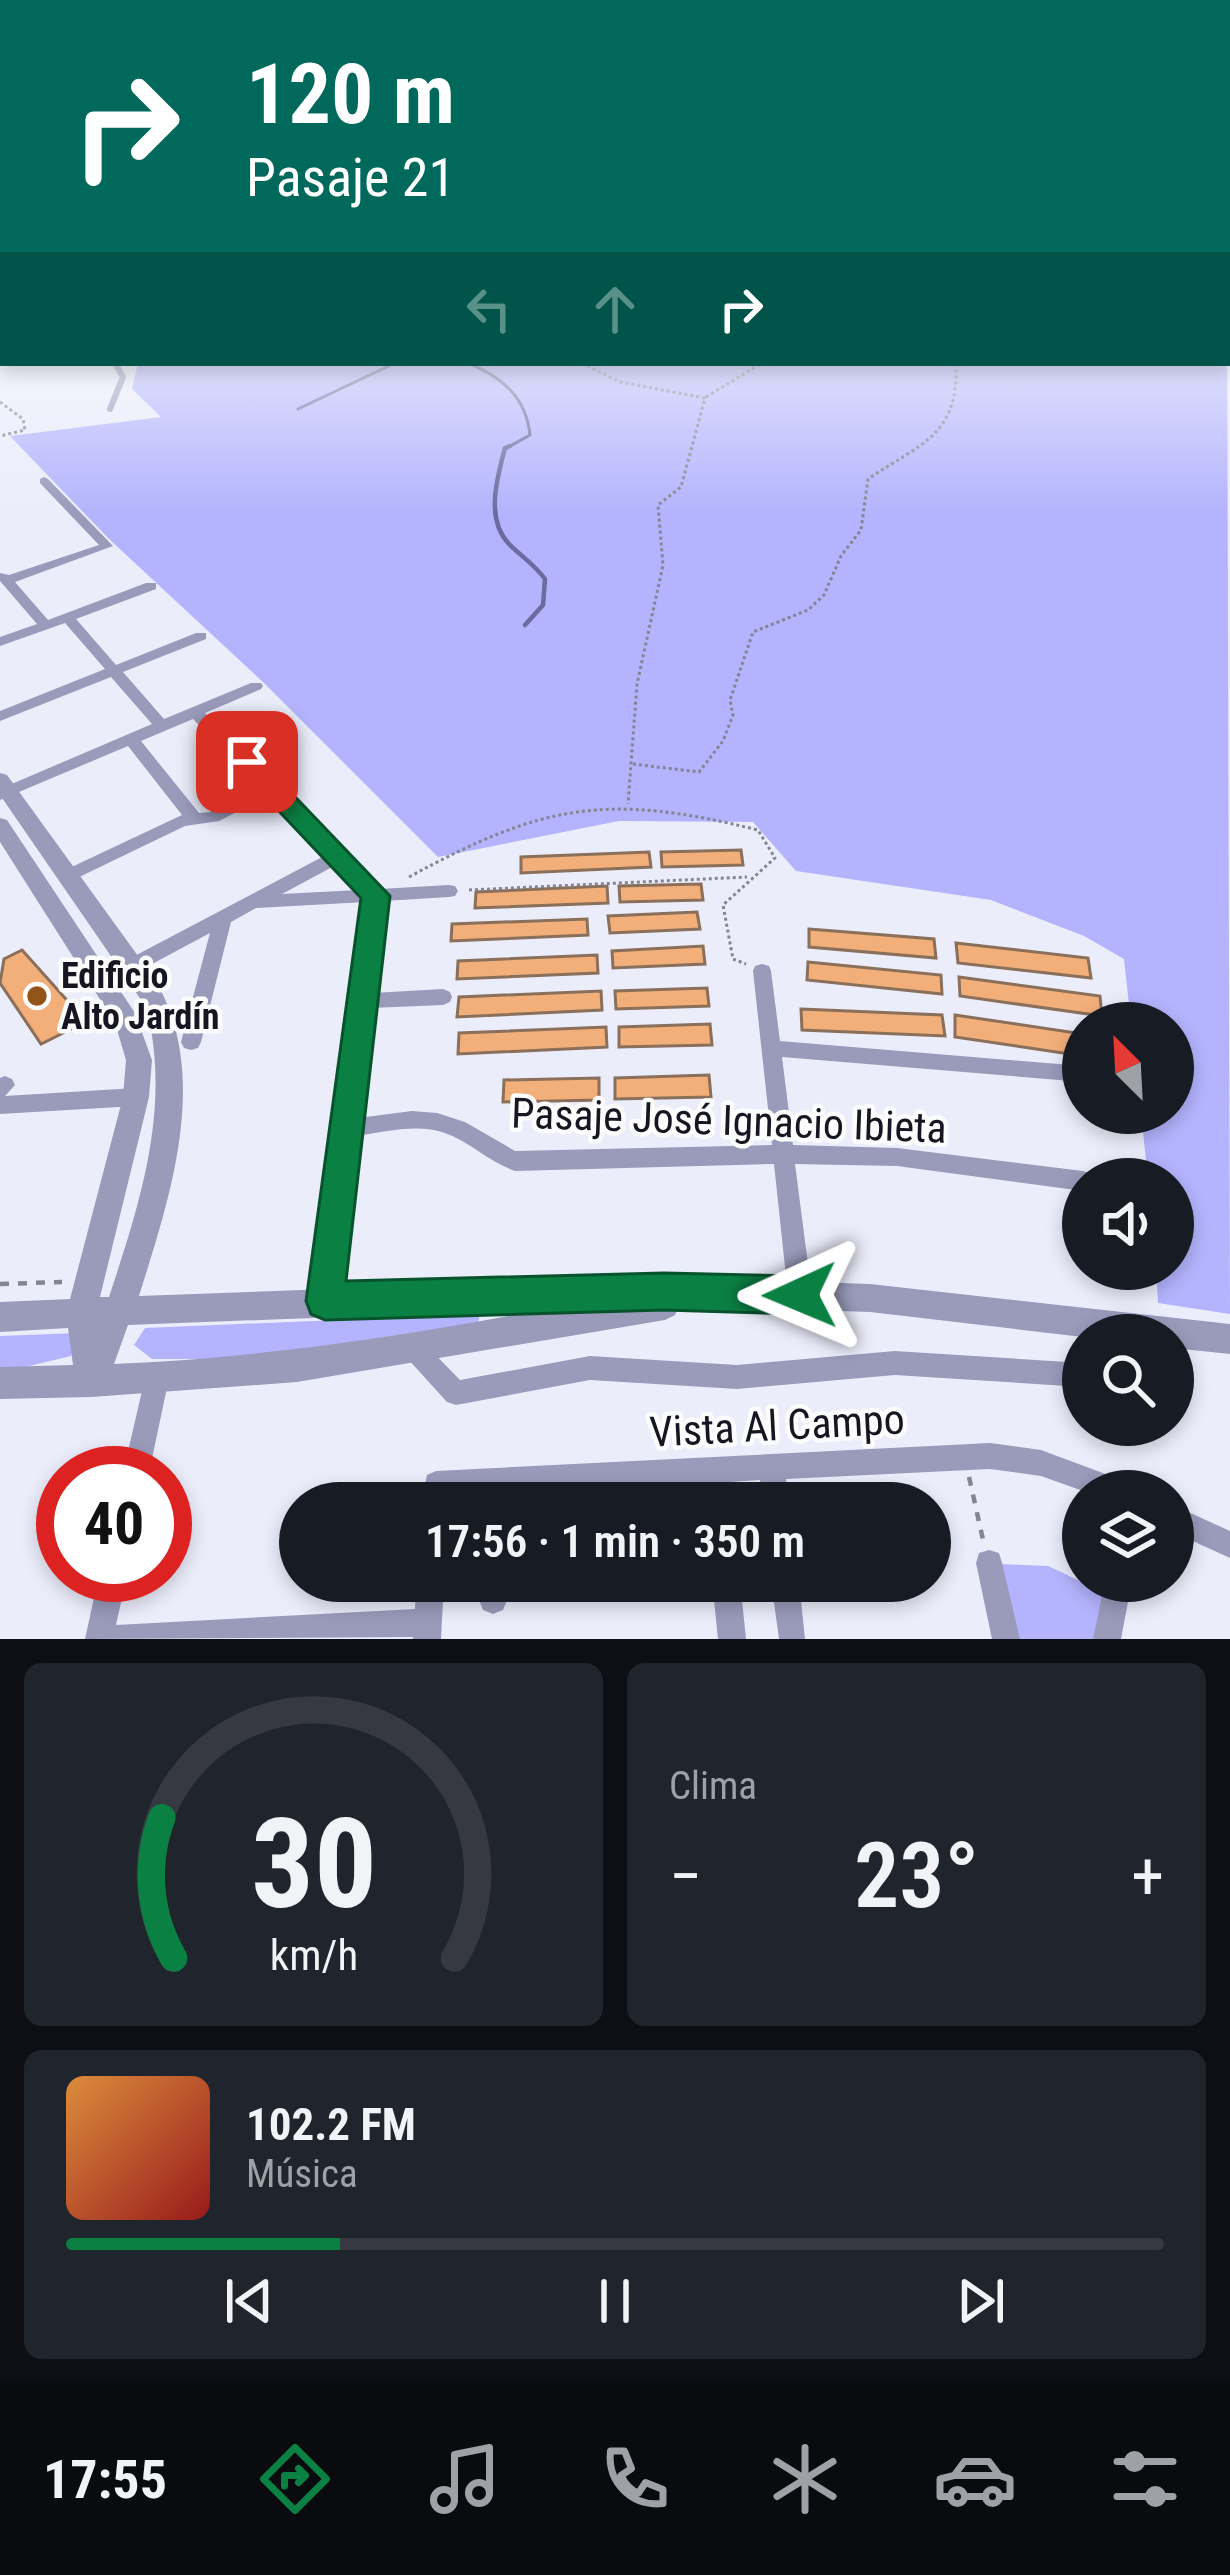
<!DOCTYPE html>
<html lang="es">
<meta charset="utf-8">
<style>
:root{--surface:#171b24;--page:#20242c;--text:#f1f3f6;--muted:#9ea1a6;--line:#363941;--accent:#0b8043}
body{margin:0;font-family:"Roboto Condensed",sans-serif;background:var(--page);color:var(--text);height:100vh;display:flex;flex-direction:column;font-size:45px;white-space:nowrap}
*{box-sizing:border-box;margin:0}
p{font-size:39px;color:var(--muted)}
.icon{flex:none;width:66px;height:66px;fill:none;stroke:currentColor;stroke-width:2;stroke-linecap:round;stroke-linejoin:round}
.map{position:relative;height:1639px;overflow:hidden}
.panel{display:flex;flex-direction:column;gap:24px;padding:24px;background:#0d0f14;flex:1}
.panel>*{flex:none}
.hud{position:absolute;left:0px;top:0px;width:1230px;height:366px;box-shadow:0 6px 18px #0003;background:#00695c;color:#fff;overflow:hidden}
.needle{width:78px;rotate:336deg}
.tools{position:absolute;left:1062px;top:1002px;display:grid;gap:24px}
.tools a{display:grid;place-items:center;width:132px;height:132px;border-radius:50%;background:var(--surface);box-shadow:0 6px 18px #0003;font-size:60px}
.speed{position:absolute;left:36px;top:1446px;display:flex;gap:24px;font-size:60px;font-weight:700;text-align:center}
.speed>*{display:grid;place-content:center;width:156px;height:156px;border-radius:50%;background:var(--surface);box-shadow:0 6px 18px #0003;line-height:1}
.speed .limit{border:18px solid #d22;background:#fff;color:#111}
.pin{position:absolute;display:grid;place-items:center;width:102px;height:102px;color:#fff;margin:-51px;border-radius:24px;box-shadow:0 6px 18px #0006}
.me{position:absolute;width:132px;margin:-66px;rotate:269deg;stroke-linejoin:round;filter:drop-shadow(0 0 9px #0008)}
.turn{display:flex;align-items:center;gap:42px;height:252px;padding:0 48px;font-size:54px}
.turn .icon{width:156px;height:156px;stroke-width:2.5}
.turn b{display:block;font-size:84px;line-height:102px}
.lanes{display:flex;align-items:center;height:114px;padding:0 48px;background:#0003;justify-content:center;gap:60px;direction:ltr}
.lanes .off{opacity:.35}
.big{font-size:90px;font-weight:600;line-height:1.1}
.panel .card{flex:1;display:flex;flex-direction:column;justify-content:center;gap:18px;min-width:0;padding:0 42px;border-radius:18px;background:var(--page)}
.panel .dial{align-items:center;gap:0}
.dial svg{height:312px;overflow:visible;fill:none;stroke:var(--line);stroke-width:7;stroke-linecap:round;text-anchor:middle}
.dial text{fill:var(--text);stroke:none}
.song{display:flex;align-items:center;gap:36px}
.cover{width:144px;height:144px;border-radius:18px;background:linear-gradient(135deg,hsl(30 70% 55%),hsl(0 70% 35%))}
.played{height:12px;border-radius:6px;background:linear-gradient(90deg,var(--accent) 25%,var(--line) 25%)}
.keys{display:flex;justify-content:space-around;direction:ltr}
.heat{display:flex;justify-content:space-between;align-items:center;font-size:66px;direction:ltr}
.panel .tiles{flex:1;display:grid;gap:24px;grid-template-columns:1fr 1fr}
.card:last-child{grid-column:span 2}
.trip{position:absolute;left:279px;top:1482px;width:672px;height:120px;border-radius:60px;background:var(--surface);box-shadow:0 6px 18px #0003;font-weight:600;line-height:120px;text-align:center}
.tab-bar{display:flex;height:192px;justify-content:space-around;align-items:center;background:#090b0e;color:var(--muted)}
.tab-bar .icon{width:84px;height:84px}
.tab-bar .on{color:var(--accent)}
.tab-bar b{font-size:54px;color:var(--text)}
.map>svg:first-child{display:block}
.green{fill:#b3b4fd}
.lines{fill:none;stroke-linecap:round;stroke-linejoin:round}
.stream-far1{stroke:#6b6ba0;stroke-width:3}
.stream{stroke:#6b6ba0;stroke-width:4.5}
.building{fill:#f2af7a;stroke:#8a6f5a;stroke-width:3}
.path-far1{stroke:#848592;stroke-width:3;stroke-dasharray:3 3;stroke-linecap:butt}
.path{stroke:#848592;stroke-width:4.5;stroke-dasharray:9 9;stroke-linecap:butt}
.service{stroke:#9a9bbb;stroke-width:6}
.minor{fill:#9a9bbb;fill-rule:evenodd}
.tertiary{fill:#9a9bbb;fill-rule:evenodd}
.route{fill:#0b8043;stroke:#07532c;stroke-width:3}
.poi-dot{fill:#925419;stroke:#fcfcfc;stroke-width:4.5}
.labels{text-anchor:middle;stroke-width:9;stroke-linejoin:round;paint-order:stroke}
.poi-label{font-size:36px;font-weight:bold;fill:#161622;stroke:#fcfcfc;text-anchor:start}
.near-street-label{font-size:42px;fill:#161622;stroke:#fcfcfc}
</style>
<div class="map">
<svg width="1230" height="1639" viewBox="0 0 1230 1639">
<rect width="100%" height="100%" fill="#ecedfb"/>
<path class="green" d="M 1227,284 L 1230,1314 L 1158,1303 L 1156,1269 L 1173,1269 L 1173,1179 L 1148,1179 L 1141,1113 L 1173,1113 L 1173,1023 L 1131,1023 L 1124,959 L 1084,936 L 991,900 L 796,871 L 753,822 L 619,821 L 438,857 L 263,682 L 109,539 L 10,436 L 161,417 L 132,389 L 138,363 L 1227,363 Z
M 480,1314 L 478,1323 L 239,1359 L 152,1359 L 134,1345 L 145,1328 Z
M 78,1333 L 71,1356 L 25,1367 L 0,1368 L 0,1336 Z
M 999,1564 L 1048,1566 L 1108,1594 L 1101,1639 L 1017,1639 Z"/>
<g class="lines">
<path class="stream-far1" d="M 468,363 C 502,377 526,397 530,435 L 505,449
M 298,409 L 395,363"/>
<path class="stream" d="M 510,446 L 505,448 C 497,478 485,519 509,544 C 521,556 535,565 545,579 L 543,605 L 525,625"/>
</g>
<path class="building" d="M 741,850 L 743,865 L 662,867 L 661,852 Z
M 649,852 L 651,867 L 521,873 L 521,857 Z
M 701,884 L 703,900 L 620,902 L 619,886 Z
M 607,886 L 608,903 L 475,908 L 476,892 Z
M 697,912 L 700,929 L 610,933 L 608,916 Z
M 587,919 L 588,935 L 451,941 L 452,924 Z
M 809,929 L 934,939 L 936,958 L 809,947 Z
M 956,943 L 1088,958 L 1091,978 L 958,963 Z
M 703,946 L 705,964 L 613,968 L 612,951 Z
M 22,950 L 74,1008 L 69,1012 L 79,1025 L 41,1044 L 0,983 L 4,959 Z
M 597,955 L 598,973 L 457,979 L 458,961 Z
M 808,962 L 941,975 L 942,994 L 807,980 Z
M 959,977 L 1100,996 L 1102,1016 L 960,996 Z
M 707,988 L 709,1006 L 616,1009 L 615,991 Z
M 601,991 L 602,1010 L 457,1017 L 459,997 Z
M 801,1009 L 942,1015 L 945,1036 L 802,1030 Z
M 955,1015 L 1083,1034 L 1083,1056 L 955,1037 Z
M 710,1024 L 712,1045 L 619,1047 L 619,1027 Z
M 606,1027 L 607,1047 L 458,1054 L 459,1033 Z
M 709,1075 L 711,1097 L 615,1099 L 615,1078 Z
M 599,1078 L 599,1100 L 503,1102 L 504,1080 Z"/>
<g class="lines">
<path class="path-far1" d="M 582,363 L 620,382 L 705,398 L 681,487 L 658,505 L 663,565 L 637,684 L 628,804
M 706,397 L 762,363
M 0,402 L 23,419 L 25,430 L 0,436
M 633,764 L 699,772 L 723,741 L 733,715 L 730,700 L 753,632 L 808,610 L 824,595 L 841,556 L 861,530 L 868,479 C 921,443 959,436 956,363
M 409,877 C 545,803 608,793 758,830 L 775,858 L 723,905 L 733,959 L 746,964
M 469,890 L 747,877"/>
<path class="path" d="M 0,1284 L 62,1282
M 969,1477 L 984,1544"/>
<path class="service" d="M 110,409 L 123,377 L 115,363"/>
<path class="minor" d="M 3,288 L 3,298 L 0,297 L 0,289 Z
M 44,477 L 48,479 L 113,546 L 15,582 L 48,620 L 146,583 L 156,583 L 156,589 L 76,619 L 116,665 L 196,633 L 206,633 L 206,639 L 123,672 L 164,719 L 251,683 L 261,683 L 263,686 L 261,689 L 205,713 L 273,782 L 279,783 L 280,789 L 379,889 L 449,885 L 455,886 L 458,891 L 455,896 L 449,897 L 384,901 L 373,993 L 443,989 L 450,992 L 452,997 L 450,1002 L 443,1005 L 371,1008 L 358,1118 L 412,1111 L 437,1113 L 465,1122 L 515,1151 L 772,1145 L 753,971 L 755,966 L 762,964 L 769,966 L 771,971 L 780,1041 L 1083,1066 L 1083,1082 L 782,1057 L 793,1145 L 897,1148 L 1083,1171 L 1091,1174 L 1093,1179 L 1083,1179 L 1083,1191 L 897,1166 L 795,1164 L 812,1295 L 808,1303 L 800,1306 L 792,1303 L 788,1295 L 774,1164 L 515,1171 C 489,1162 470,1142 445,1133 C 418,1123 384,1132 356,1136 L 337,1301 L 333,1309 L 325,1312 L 317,1309 L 313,1301 L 366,902 L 256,908 L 231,922 L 201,1042 L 198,1048 L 191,1050 L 184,1048 L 181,1042 L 210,933 L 139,971 L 132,973 L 125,971 L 123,966 L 125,961 L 326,855 L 268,796 L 219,821 L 185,826 L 73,880 L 61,880 L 58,876 L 61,872 L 182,815 L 128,746 L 0,800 L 0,789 L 152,724 L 111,677 L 0,721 L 0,711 L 105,669 L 65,623 L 0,646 L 0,637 L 37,624 L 0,581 L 0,573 L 9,575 L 99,545 L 40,483 L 40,479 ZM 193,719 L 259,787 L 210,812 L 199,813 L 141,741 ZM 336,865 L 359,890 L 282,894 Z
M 5,1076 L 12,1079 L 15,1085 L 5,1096 L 136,1088 L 143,1091 L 146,1097 L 143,1103 L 136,1106 L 0,1114 L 0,1078 Z
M 415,1338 L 423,1342 L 460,1380 L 590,1356 L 737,1365 L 895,1351 L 1083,1363 L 1083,1387 L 895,1375 L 737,1389 L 590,1380 L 456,1405 L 447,1402 L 407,1358 L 403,1350 L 407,1342 Z
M 157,1366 L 166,1369 L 169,1378 L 149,1473 L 123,1473 L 145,1378 L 148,1369 Z
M 990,1443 L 1041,1450 L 1127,1482 L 1131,1491 L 1083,1491 L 1041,1476 L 990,1469 L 786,1479 L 789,1503 L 763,1503 L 760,1480 L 730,1482 L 732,1503 L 706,1503 L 704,1483 L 508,1493 L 508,1503 L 482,1503 L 482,1495 L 448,1496 L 447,1503 L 421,1503 L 427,1475 L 436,1471 Z
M 1173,1505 L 1230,1531 L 1230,1558 L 1173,1532 Z
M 989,1550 L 999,1553 L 1002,1563 L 1020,1639 L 992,1639 L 976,1563 L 979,1553 Z
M 99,1575 L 127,1575 L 116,1625 L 415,1609 L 416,1581 L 444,1581 L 441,1639 L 413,1639 L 413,1637 L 85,1639 Z
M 479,1581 L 507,1581 L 507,1600 L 503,1610 L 493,1614 L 483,1610 L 479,1600 Z
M 712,1581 L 740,1581 L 746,1639 L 718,1639 Z
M 771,1581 L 799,1581 L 805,1639 L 779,1639 Z
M 1105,1581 L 1129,1581 L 1131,1586 L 1121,1639 L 1093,1639 Z"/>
<path class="tertiary" d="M 0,773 L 7,775 L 154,978 C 212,1074 170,1197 139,1296 L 664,1277 L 870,1284 L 1230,1324 L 1230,1354 L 1173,1348 L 1173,1335 L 1083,1337 L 870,1312 L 679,1306 L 675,1315 L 665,1320 L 297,1382 L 91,1397 L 0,1399 L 0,1367 L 73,1365 L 68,1328 L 0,1332 L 0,1302 L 70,1299 L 123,1097 L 126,1060 L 115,1023 L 0,842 L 0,818 L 7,820 L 135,1013 L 152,1060 L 149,1097 L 100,1297 L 109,1297 C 140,1203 172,1106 146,1007 L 0,795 ZM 546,1309 C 402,1336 260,1358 114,1364 L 128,1325 Z"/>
</g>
<linearGradient id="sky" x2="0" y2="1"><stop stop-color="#84a5e1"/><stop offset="0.55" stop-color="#f6f7fd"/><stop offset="1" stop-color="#f6f7fd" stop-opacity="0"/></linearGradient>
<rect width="1230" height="513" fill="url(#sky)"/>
<path class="route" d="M 247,753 L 256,756 L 390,896 L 346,1281 L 664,1273 L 800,1276 L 814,1282 L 819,1295 L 814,1308 L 800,1314 L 664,1310 L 325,1320 L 311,1314 L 306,1301 L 361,898 L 238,768 L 234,762 L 238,756 Z"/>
<circle class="poi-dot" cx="37" cy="996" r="12"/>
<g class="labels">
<g class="poi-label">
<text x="61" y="988">Edificio<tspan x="61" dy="41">Alto Jardín</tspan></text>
</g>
<g class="near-street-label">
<text transform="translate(729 1120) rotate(2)" y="15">Pasaje José Ignacio Ibieta</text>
<text transform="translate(777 1425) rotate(-3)" y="15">Vista Al Campo</text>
</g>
</g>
</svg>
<div class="tools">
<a><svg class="needle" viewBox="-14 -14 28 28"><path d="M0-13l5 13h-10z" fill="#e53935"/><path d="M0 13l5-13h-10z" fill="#9ea1a6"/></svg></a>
<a><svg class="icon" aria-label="sound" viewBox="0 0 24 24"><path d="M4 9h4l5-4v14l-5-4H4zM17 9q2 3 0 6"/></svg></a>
<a><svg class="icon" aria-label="search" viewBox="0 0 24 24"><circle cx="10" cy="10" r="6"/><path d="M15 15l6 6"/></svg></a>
<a><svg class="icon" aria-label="layers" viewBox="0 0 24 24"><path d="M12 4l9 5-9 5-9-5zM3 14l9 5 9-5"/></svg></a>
</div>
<div class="speed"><div class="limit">40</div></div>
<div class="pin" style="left:247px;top:762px;background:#d93025"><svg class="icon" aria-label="arrive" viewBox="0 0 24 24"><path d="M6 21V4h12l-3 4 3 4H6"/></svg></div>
<svg class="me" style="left:800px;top:1295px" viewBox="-20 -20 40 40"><path d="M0-17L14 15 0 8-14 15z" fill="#0b8043" stroke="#fff" stroke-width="4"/></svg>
<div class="trip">17:56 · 1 min · 350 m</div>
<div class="hud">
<div class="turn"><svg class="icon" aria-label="right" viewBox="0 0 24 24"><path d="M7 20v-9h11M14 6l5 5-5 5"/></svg><div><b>120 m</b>Pasaje 21</div></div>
<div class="lanes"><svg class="icon off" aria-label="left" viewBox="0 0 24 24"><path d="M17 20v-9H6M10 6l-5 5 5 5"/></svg><svg class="icon off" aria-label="ahead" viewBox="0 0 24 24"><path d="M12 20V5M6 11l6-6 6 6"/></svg><svg class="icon" aria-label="right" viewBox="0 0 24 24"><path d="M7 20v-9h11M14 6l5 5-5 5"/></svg></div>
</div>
</div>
<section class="panel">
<div class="tiles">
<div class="card dial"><svg viewBox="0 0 100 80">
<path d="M14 69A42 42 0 1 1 86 69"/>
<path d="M14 69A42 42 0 0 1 11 33" stroke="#0b8043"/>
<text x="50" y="56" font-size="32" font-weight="700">30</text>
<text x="50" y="72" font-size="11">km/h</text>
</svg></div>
<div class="card"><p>Clima</p>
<div class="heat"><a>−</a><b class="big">23°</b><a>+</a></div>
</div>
<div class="card">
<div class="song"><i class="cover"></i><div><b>102.2 FM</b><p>Música</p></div></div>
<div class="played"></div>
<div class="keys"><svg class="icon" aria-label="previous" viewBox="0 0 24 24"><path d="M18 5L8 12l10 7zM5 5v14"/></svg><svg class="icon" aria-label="pause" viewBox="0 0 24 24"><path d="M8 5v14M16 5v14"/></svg><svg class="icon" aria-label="next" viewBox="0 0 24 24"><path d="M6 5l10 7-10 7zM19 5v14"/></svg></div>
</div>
</div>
</section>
<nav class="tab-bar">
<b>17:55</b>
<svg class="icon on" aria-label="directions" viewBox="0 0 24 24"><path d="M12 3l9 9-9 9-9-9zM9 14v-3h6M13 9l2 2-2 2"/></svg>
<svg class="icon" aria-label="music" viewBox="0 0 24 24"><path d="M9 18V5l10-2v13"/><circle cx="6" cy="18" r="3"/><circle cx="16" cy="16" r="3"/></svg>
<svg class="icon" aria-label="phone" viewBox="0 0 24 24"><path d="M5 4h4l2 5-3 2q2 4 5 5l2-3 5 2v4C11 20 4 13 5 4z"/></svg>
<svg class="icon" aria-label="climate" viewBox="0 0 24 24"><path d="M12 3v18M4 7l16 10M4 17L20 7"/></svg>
<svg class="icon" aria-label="car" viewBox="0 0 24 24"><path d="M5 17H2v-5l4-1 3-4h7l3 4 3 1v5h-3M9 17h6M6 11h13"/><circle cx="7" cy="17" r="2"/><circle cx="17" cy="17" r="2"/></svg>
<svg class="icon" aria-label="filters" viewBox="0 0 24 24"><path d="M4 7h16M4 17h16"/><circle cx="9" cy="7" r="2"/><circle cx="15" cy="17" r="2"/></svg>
</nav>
